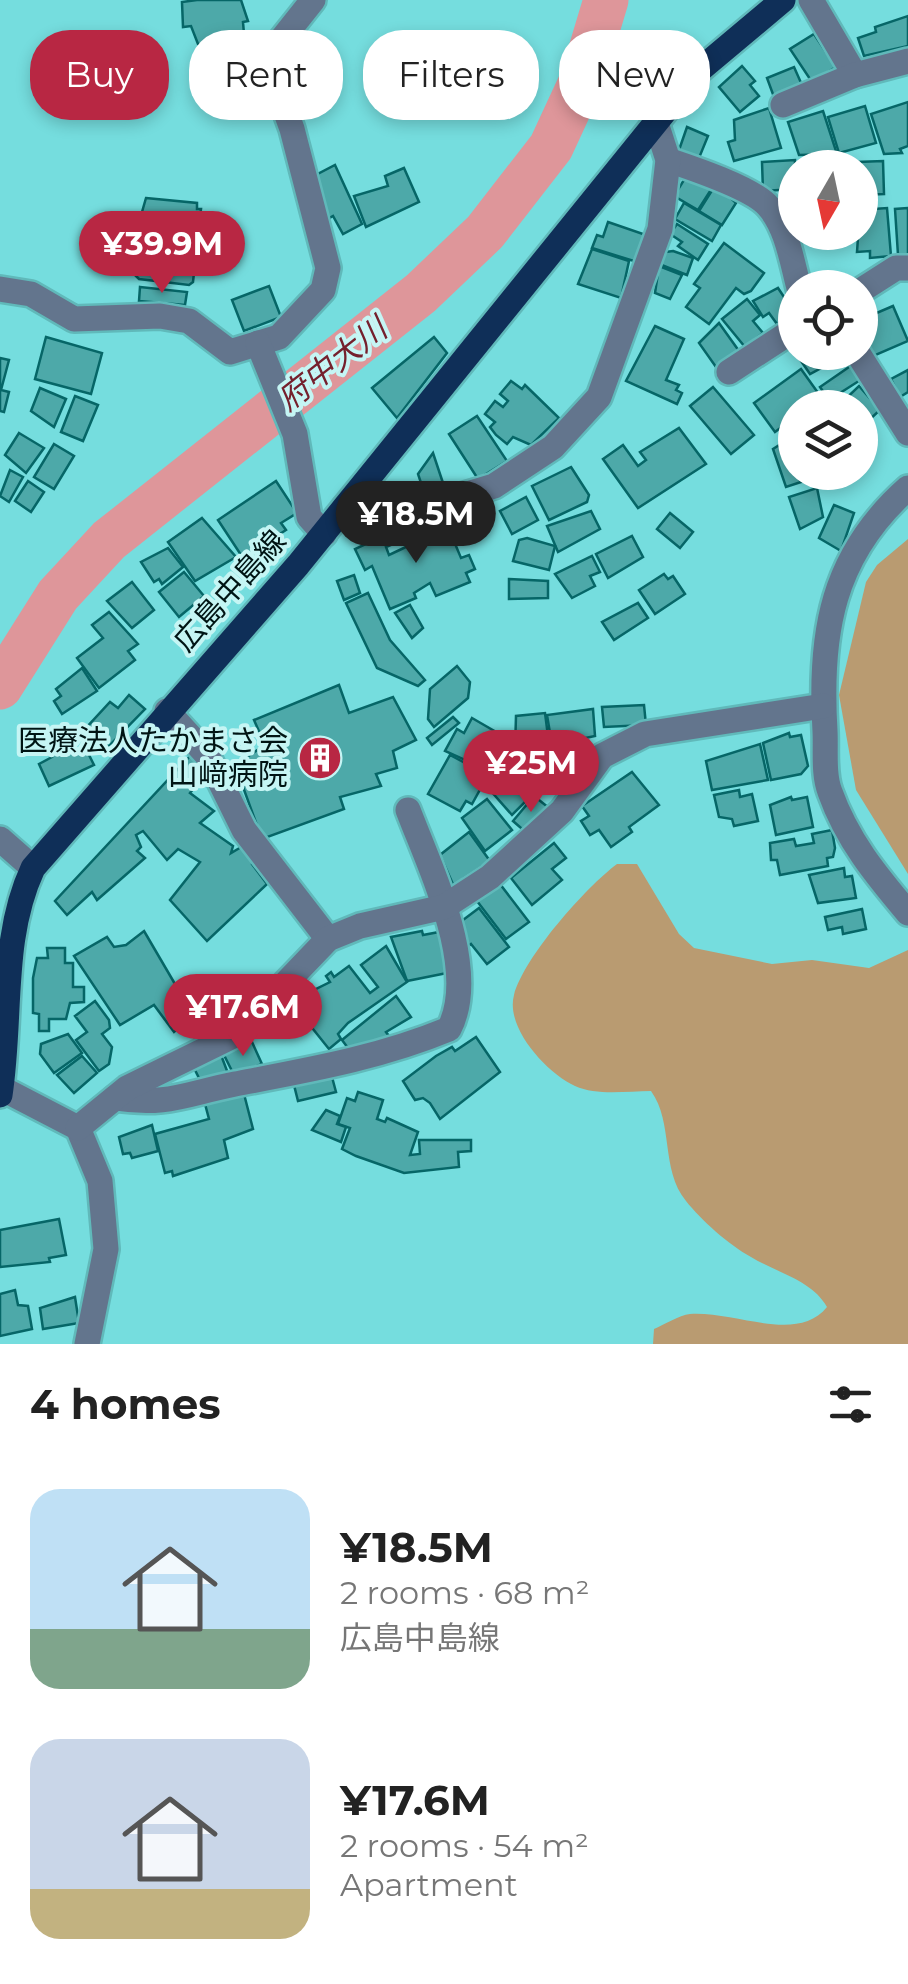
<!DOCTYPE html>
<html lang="en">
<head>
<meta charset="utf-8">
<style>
  :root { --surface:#fff; --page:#f6f6f6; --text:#222; --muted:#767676; --accent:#b82743 }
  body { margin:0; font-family:Montserrat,"Noto Sans JP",sans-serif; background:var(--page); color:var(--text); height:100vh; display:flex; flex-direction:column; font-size:38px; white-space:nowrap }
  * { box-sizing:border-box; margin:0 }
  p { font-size:32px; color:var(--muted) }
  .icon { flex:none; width:55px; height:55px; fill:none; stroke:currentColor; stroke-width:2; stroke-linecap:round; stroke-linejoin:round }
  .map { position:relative; height:1344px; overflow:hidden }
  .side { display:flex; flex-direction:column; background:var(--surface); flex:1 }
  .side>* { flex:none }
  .top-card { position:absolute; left:30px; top:30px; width:850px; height:90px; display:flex; gap:20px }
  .needle { width:65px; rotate:189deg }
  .fabs { position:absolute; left:778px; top:150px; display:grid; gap:20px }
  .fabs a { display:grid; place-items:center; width:100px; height:100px; border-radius:50%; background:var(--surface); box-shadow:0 5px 15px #0003; font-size:50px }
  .price { position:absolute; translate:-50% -85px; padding:0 22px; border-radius:35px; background:var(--accent); color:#fff; font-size:32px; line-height:65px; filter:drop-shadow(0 2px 5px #0008) }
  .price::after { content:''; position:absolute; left:50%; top:60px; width:30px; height:22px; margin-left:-15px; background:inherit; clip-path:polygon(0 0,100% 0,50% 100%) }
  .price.current { background:#222; color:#fff }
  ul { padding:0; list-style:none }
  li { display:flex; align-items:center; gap:30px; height:250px; padding:0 30px }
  li span { display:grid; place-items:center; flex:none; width:280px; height:200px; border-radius:30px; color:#555 }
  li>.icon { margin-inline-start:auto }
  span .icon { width:120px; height:120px; fill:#fffc; stroke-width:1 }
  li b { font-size:42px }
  h2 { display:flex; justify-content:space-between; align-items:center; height:120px; padding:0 30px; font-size:42px }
  .pill { padding:0 35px; border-radius:40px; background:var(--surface); box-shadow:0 5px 15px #0003; font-size:35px; line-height:90px }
  .pill.current { background:var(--accent); color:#fff }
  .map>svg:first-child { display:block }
  .green { fill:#b99b71 }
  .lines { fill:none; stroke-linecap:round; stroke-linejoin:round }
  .river { stroke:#de969a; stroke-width:45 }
  .building { fill:#4da9a9; stroke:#066667; stroke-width:2.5 }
  .minor-casing { stroke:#60b9ba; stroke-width:30 }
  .major-casing { stroke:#60b9ba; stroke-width:30 }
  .minor { stroke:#63758d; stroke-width:25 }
  .major { stroke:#0f2f58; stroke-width:25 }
  .labels { text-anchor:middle; stroke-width:8; stroke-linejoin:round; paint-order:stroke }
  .street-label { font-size:30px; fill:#001414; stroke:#c5f5f4 }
  .poi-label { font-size:30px; fill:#001414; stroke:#c5f5f4; text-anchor:end }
  .water-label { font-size:32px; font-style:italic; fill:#75202d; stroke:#c5f5f4 }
</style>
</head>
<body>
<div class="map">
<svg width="908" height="1344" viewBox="0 0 908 1344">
  <rect width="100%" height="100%" fill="#75ddde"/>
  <g class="green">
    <polygon points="908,539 908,874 856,790 839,695 866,582 877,565"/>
    <path d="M 617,864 L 637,864 L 679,934 L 694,948 L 772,964 L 812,960 L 869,968 L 908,950 L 908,1344 L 653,1344 L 654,1329 C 664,1325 679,1315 690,1314 C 736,1311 797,1344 827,1307 C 812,1280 777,1273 751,1257 C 729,1245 701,1220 686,1201 C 660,1169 674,1123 651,1091 C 627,1091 597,1096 575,1086 C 547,1073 505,1028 514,995 C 524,957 586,887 617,864 Z"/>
  </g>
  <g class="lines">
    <polyline class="river" points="0,687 58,595 109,540 421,293 485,232 551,147 582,80 606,0"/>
  </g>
  <g class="building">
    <polygon points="197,0 241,0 248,21 243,22 244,34 231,39 231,47 205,50 198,44 191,26 183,27 182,2"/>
    <polygon points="908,16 908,46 864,56 858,38 876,32 875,27"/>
    <polygon points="814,34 836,67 812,82 790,49"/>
    <polygon points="742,66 755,81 750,85 759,96 740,112 719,87"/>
    <polygon points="794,67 802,85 774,97 767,78"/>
    <polygon points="908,102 908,146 900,149 902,153 884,154 871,114"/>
    <polygon points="865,106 876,143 839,153 828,117"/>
    <polygon points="769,108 781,148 734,161 728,142 735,140 734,120"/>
    <polygon points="823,111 837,154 799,155 788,122"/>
    <polygon points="687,127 708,136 699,158 679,150"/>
    <polygon points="849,158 849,168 797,168 813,167 812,159"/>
    <polygon points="795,160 795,189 763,191 762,162"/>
    <polygon points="883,161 884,194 860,195 857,162"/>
    <polygon points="335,165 362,224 343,234 333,216 326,220 321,210 325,208 310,178"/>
    <polygon points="404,168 419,202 366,227 354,196 388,186 385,176"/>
    <polygon points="687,175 714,185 698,210 674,196"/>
    <polygon points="716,184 736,203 722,225 699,211"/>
    <polygon points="146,198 197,203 197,209 201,209 193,282 189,285 139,279 135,275 139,239 129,238 131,218 140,219"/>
    <polygon points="684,203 721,225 712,241 675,219"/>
    <polygon points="887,208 891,256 870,258 870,251 857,252 860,210"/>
    <polygon points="908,208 908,254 898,255 895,209"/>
    <polygon points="608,222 646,235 637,262 592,248 597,235 603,237"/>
    <polygon points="677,224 708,244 698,260 678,246 682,242 670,234"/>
    <polygon points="724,243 764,273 751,291 744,294 736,288 709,324 686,307 700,288 694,284"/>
    <polygon points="592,249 629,261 621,298 578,284"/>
    <polygon points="673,251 693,258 687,275 659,264 666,252"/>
    <polygon points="659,266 682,275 670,299 655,293"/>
    <polygon points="269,286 281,317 244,331 232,300"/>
    <polygon points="140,287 187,292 185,305 139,301"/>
    <polygon points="778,288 794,312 777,324 769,313 763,317 753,301"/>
    <polygon points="747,299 760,315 753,321 763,333 745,347 722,319"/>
    <polygon points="893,306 908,341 871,357 860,334 860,320"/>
    <polygon points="719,323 739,351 716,367 699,343"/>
    <polygon points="655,326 684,339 666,380 679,385 676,390 682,393 677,404 626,381"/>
    <polygon points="46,337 102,353 91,394 35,379"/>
    <polygon points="434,337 447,353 397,418 372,388"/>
    <polygon points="801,352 843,352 845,355 810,374 797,355"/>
    <polygon points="0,358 9,360 1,390 9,392 4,412 0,411"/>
    <polygon points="852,365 862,379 829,400 820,387"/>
    <polygon points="801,369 821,397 808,408 795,408 795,417 775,432 754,403"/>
    <polygon points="908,370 908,392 900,397 891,379"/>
    <polygon points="511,381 522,389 525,385 559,418 531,445 513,437 507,444 496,435 490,427 495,422 485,414 495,401 503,407 508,401 500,394"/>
    <polygon points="859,386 880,410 868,421 860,408 836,408"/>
    <polygon points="713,387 754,435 731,454 690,406"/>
    <polygon points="40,388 66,399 54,427 31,411"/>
    <polygon points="75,396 98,405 83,441 61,432"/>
    <polygon points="477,416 507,461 478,479 449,434"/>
    <polygon points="679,428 706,464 638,508 603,459 623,445 638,466 646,460 640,452"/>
    <polygon points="19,433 44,448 26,473 5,455"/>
    <polygon points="795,435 795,472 801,482 786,487 773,449"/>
    <polygon points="54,444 74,456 54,489 34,477"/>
    <polygon points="433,453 445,489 425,495 418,474"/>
    <polygon points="571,467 589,495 587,502 549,520 532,486"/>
    <polygon points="10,470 23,477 9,502 0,496"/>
    <polygon points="28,481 44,492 31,512 15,501"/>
    <polygon points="276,481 297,513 281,523 286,530 243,558 218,520"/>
    <polygon points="817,488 823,517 800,529 789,497"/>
    <polygon points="526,497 538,520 512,534 500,511"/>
    <polygon points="834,505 854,513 841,551 819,538"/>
    <polygon points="591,511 600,529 558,552 547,526"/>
    <polygon points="670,513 693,532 680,548 657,529"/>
    <polygon points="202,518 236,557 195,581 168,542"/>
    <polygon points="448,527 461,558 469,555 475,569 466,573 470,582 436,596 430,583 414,593 416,598 390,609 372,566 365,570 355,549 389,533 393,544 386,547 389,555 423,539 420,531 428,528 431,535"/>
    <polygon points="632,536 643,557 608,578 596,554"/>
    <polygon points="527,538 555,546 549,570 513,561 519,540"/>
    <polygon points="168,548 183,567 162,584 159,579 154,582 141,562"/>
    <polygon points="592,556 600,572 590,576 595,586 572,598 555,574"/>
    <polygon points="184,572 204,596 179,617 159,592"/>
    <polygon points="664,574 668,579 673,576 685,594 655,614 639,590"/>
    <polygon points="354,575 360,593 344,600 337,581"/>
    <polygon points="509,579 548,581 548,598 509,599"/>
    <polygon points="132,582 154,610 132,628 107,601"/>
    <polygon points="368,593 390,640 425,680 418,686 377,668 346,603"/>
    <polygon points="638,603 648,618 614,640 602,622"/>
    <polygon points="410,605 423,628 412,638 395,613"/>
    <polygon points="109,612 138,644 128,651 135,660 99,688 77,658 103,638 92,625"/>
    <polygon points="457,666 470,682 468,698 434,727 428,719 430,689"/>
    <polygon points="82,668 97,691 62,714 54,701 61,696 56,689"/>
    <polygon points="339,685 349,713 393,697 416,740 393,751 397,768 376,774 381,786 340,797 344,809 262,839 235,765 265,745 254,720"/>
    <polygon points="129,695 145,709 103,752 83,735 86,728 110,702 118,708"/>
    <polygon points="644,705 646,725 604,727 602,707"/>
    <polygon points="593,709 595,736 552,745 547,715"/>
    <polygon points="545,713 548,736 539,738 540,747 515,750 516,716"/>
    <polygon points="453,717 459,723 432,745 427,738"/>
    <polygon points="472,718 503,736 499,744 507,748 494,773 445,751 457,729 464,733"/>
    <polygon points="789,733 790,737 801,735 808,766 801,774 771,780 763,743"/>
    <polygon points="70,743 75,752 85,747 94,765 49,786 39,764 52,757 50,752"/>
    <polygon points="760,744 768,780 712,790 706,761"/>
    <polygon points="585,749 594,757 558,795 546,784 570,757"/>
    <polygon points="191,755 207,771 190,793 214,811 200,823 233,846 231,853 243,846 255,856 252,864 267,884 207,941 170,900 200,862 178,849 167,860 143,831 136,835 141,847 137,851 145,858 97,900 92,892 67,915 55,901"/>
    <polygon points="450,755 488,775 472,804 466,801 460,811 428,794"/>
    <polygon points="520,763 539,779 536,782 541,786 512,815 489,789"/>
    <polygon points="632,772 659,805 629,827 632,832 611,847 599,830 590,835 581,821 589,816 582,806"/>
    <polygon points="739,790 740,797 752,794 758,821 734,826 732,819 719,817 714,795"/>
    <polygon points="534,796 549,808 529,835 513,821"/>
    <polygon points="791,797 792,800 807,797 813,827 776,835 770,805"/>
    <polygon points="487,799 512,830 485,851 462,818"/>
    <polygon points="832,830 835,848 833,857 827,858 828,866 780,875 777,860 771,860 770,843 794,839 796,846 814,843 812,834"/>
    <polygon points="469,832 490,861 464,878 467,883 456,891 440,855"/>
    <polygon points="554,843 566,858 552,869 562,880 532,905 511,878"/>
    <polygon points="844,868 845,877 852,876 856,898 818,903 809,875"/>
    <polygon points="500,884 529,922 506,939 477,901"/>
    <polygon points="479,908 509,947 487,964 471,944 463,950 459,923"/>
    <polygon points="862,909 866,929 843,934 842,927 828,930 825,917"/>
    <polygon points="144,931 182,996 192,988 217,1028 195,1039 192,1016 174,1032 154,1005 120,1025 74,956 107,937 114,947 126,945"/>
    <polygon points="422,931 423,935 439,932 447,973 407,981 391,937"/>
    <polygon points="386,946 407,982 348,1023 338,1034 341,1039 329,1049 301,1014 314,1004 306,994 330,982 326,976 331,972 334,977 349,966 370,993 378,987 361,965"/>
    <polygon points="47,948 65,948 65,963 73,963 73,987 84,987 84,1002 70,1003 66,1019 49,1019 49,1031 39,1031 39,1014 33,1013 33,978 37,958 48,958"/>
    <polygon points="396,996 411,1017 386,1032 392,1040 357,1060 342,1040"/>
    <polygon points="95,1001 109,1020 110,1028 102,1034 112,1047 109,1064 99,1071 76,1040 87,1032 75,1016"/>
    <polygon points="68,1034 82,1053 54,1073 40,1054 41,1044"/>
    <polygon points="476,1037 500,1072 440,1119 430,1103 423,1098 415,1100 403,1081 436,1056 452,1047 455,1051"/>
    <polygon points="252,1042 262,1064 234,1075 224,1055"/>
    <polygon points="221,1055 229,1076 201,1082 194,1068"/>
    <polygon points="82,1056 97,1073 74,1093 57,1075"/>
    <polygon points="332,1077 336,1092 298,1101 293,1081"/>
    <polygon points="358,1092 383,1100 377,1119 385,1122 387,1118 418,1132 410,1155 420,1154 419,1140 471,1140 471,1151 458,1152 459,1167 404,1173 356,1156 342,1149 350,1128 338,1124 347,1098 355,1101"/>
    <polygon points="244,1094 253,1129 224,1140 228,1158 173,1176 172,1171 165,1173 155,1134 209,1119 205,1104"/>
    <polygon points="326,1110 340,1116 337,1124 346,1127 341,1142 312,1130"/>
    <polygon points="152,1125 158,1151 132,1158 130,1153 123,1154 119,1137"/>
    <polygon points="59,1219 66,1255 49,1258 50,1262 0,1267 0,1230"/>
    <polygon points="15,1290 18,1305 28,1306 32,1329 0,1336 0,1294"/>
    <polygon points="75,1297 79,1323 43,1329 40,1308"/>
  </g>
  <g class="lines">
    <g class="minor-casing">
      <g id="minor">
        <polyline points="811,0 855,75"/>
        <polyline points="783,105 855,75 908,61"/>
        <path d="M 668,160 C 692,168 752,188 768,206 C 787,227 792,262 799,288"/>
        <polyline points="0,289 31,294 74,319 160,316 189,321 230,352 279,337 323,290 328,268 292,129 269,65 274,49 313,0"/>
        <polyline points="860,291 896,268 908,268"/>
        <polyline points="258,343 295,434 309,517 324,534"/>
        <polyline points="857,352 908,433"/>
        <polyline points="729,372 795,329"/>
        <path d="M 908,488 C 832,555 819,633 825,731 C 826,750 823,774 830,792 C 847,840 876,875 908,913"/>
        <polyline points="345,507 372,523 494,486 553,447 599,397 660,229 668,160 656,123"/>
        <polyline points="167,711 207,755 244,830 328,939"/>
        <polyline points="0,839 33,868"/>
        <polyline points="1,1088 78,1128 100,1181 106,1249 87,1344"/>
        <path d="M 115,1098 C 167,1106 185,1094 235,1084 C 308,1070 379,1058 449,1029 C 480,970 430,868 408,810"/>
        <polyline points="78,1128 127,1088 237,1034 328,939 360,926 444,907 490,877 562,811 602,756 645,734 823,706"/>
      </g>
    </g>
    <g class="major-casing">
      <path id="major" d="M 0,1095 C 12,1016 0,939 33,868 L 298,565 L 696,73 L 783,0"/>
    </g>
    <use href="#minor" class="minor"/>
    <use href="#major" class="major"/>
  </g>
  <defs>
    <g id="building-disc" transform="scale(2.25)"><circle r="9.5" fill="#b82743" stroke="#c5f5f4"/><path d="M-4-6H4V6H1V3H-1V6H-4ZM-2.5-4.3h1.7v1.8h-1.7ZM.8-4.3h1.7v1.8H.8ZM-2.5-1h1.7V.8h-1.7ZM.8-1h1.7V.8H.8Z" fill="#fff"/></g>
  </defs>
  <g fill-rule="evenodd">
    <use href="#building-disc" x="320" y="758"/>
  </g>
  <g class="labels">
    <g class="street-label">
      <text transform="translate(230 591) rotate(-48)" y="10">広島中島線</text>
    </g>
    <g class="poi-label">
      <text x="288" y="751">医療法人たかまさ会<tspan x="288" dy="34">山﨑病院</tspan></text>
    </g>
    <g class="water-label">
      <text transform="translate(332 364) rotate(-38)" y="11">府中大川</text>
    </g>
  </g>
</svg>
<div class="fabs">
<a><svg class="needle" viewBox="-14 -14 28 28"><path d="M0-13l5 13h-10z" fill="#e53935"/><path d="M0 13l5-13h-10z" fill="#767676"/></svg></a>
<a><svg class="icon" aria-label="locate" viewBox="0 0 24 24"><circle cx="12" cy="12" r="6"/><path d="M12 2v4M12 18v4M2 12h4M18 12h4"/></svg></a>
<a><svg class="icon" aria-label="layers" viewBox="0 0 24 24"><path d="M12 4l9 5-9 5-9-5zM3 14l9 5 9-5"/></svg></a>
</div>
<b class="price" style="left:162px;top:296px">¥39.9M</b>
<b class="price current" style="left:416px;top:566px">¥18.5M</b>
<b class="price" style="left:531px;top:815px">¥25M</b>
<b class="price" style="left:243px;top:1059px">¥17.6M</b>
<div class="top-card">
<a class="pill current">Buy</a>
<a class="pill">Rent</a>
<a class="pill">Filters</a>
<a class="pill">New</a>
</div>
</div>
<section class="side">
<h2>4 homes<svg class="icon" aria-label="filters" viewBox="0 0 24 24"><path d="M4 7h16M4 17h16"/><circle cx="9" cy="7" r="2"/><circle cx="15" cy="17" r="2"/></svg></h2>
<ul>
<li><span style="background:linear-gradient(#bfe0f5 70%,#7fa58c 0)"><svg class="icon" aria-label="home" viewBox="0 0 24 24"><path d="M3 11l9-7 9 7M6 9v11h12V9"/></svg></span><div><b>¥18.5M</b><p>2 rooms · 68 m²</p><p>広島中島線</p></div></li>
<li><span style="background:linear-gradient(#c9d6e8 75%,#c2b280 0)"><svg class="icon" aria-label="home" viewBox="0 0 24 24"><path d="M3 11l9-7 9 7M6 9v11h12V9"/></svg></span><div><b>¥17.6M</b><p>2 rooms · 54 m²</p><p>Apartment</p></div></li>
</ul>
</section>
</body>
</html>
